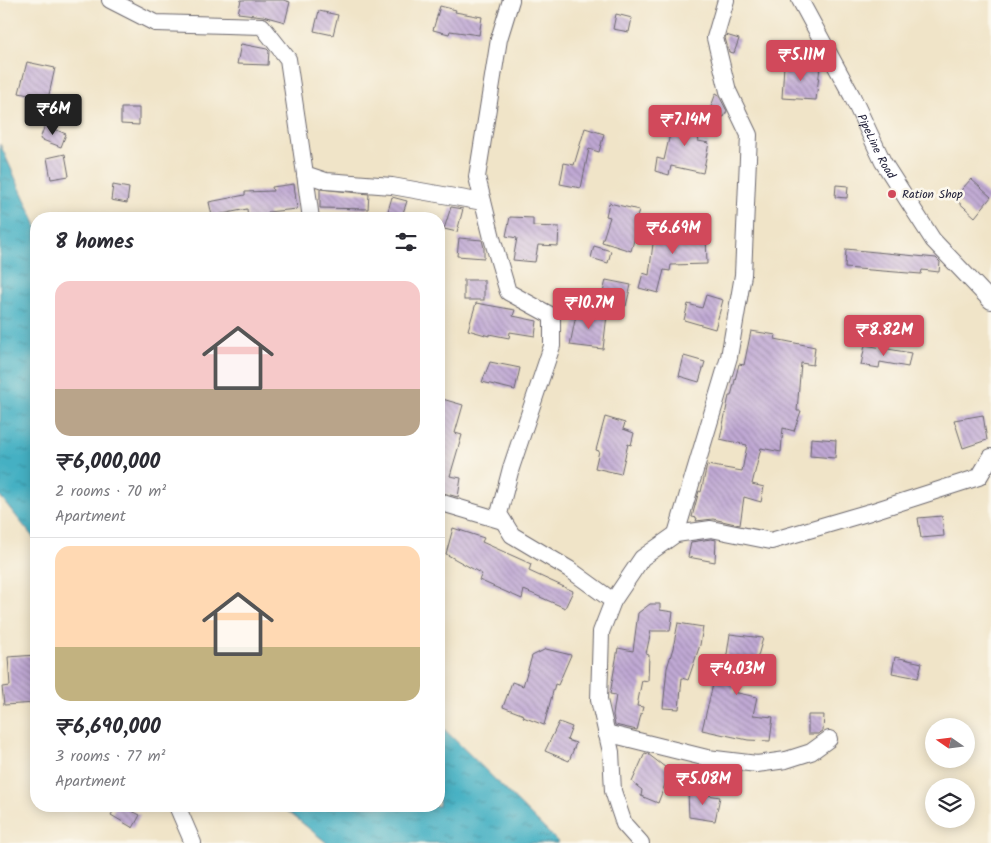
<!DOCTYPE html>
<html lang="en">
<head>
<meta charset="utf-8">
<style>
  :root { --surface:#fff; --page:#f7f7f7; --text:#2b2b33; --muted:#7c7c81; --line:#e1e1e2; --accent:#d1495b }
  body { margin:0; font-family:Kalam,sans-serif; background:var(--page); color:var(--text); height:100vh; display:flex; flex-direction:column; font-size:19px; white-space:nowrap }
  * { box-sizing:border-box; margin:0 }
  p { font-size:16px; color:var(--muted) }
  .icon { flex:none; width:28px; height:28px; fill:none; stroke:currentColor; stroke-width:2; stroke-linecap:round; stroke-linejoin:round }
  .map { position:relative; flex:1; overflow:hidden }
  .drawer { position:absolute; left:30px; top:212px; width:415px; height:600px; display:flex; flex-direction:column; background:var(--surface); border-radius:20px; box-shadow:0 2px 12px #0003 }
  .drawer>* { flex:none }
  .needle { width:32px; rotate:284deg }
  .buttons { position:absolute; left:925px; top:718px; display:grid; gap:10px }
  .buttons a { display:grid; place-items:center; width:50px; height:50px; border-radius:50%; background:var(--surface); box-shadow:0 2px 12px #0003; font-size:25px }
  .price { position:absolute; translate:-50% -42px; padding:0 11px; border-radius:5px; background:var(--accent); color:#fff; font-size:16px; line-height:32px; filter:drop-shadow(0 1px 2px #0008) }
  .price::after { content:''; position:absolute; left:50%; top:30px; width:15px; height:11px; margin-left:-8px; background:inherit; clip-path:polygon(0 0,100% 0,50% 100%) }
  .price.selected { background:#222; color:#fff }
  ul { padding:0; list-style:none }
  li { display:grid; align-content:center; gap:10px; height:265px; padding:0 25px }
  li+li { border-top:1px solid var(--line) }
  li span { display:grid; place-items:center; height:155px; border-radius:15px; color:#555 }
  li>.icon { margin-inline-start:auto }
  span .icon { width:90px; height:90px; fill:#fffc; stroke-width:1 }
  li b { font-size:21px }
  h2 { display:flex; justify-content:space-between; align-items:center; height:60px; padding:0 25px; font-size:21px }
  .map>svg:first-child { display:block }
  .water { fill:url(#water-ripples); stroke:#34697f }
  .building { fill:url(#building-back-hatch) }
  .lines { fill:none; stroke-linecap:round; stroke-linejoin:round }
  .minor-casing { stroke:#6a666c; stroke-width:18 }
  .minor { stroke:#fff; stroke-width:16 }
  .poi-dot { fill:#d1495b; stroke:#fbf7ec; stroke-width:2 }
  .labels { text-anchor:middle; stroke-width:5; stroke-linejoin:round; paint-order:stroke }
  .street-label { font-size:12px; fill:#22223b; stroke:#fbf7ec }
  .poi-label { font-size:12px; fill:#22223b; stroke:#fbf7ec; text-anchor:start }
</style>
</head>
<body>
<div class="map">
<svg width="991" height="843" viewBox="0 0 991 843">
  <defs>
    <pattern id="water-ripples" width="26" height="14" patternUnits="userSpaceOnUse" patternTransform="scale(1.25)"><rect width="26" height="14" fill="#45b0c3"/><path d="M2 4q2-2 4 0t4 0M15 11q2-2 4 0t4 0" fill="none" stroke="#398fa0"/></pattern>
    <pattern id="building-back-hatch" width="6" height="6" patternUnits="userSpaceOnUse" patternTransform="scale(1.25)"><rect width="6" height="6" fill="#c0a9d4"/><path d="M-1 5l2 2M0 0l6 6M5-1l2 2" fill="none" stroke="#9c89ad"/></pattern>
  </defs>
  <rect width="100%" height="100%" fill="#fbf7ec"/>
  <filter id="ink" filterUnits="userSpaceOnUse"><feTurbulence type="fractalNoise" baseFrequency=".02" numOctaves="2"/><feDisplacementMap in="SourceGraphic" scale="10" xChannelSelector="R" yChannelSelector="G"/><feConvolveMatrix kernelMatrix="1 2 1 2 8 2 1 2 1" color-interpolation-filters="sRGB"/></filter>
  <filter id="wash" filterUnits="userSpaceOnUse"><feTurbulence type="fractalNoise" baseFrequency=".0096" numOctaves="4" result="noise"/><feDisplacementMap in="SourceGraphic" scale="20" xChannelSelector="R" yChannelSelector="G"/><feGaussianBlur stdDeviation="1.12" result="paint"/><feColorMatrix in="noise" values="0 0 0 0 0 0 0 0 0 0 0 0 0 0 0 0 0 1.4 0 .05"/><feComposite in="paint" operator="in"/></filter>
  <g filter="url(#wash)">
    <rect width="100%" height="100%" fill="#f0e4c8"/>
    <g class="water">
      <polygon points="0,144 36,224 36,541 0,496"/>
      <polygon points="439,724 559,843 327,843 281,806 439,806"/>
    </g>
    <g id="blocks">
      <g class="building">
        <polygon points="241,0 283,0 290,2 285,22 263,16 238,13"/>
        <polygon points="440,6 456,10 455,12 482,17 479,35 450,31 449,34 433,30"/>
        <polygon points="319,11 338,15 333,35 314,31"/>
        <polygon points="616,14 632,18 629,32 613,29"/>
        <polygon points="726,35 739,39 734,53 729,52 725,38"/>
        <polygon points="241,44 267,49 269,51 268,65 237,64"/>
        <polygon points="27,62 55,68 48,99 19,93"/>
        <polygon points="784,65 820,67 816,100 782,98"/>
        <polygon points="716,93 718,94 727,111 724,117 709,112"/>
        <polygon points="121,108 139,108 139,125 121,124"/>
        <polygon points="680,112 704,119 698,141 709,143 703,173 671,166 669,175 655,171 657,158 664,160 670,134 674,135"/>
        <polygon points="45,125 66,134 61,147 40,139"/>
        <polygon points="585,128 604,134 599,152 589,149 581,188 560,184 564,163 574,165"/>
        <polygon points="65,154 69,176 51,179 47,158"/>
        <polygon points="971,179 991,197 975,217 954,198"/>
        <polygon points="294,184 297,209 268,212 269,219 248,219 247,209 212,216 209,202 245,195 245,192 273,191 272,187"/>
        <polygon points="113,185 129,188 127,203 111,200"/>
        <polygon points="836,185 848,186 847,198 835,197"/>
        <polygon points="320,189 369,194 368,209 320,208"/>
        <polygon points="392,197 407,201 402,216 388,211"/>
        <polygon points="609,203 639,210 635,225 638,226 631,251 602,242 610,217 606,216"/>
        <polygon points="451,207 463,209 457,232 444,229"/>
        <polygon points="510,217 533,218 533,226 559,227 558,246 538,245 535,262 513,260 517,238 506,236"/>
        <polygon points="655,228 674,231 673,235 706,234 707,264 671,265 670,271 664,270 658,293 639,288 643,273 649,275"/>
        <polygon points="459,238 482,240 484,248 484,258 457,256"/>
        <polygon points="594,246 611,251 608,263 591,258"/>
        <polygon points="846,249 936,258 940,262 939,272 922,270 921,274 845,268"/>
        <rect x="464" y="280" width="20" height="20"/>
        <polygon points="606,280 631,285 626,306 601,301"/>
        <polygon points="706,295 723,300 715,329 684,320 688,304 702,308"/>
        <polygon points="476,303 515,310 513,316 537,321 535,336 510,332 509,338 489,334 489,336 468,330"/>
        <polygon points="577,310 607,315 603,349 570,345"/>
        <polygon points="751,331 776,335 775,339 815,347 813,365 801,363 797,411 801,411 794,431 783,428 781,452 761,448 752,484 764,487 761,502 744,497 740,525 713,519 696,521 697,518 692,517 699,491 701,492 707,465 742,471 747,445 720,439 729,396 731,396 739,364 744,365"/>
        <polygon points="865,345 911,353 908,367 880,362 879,368 861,365"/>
        <polygon points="684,356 705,362 699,382 679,376"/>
        <polygon points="490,362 520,368 515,390 482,382"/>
        <polygon points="439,398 463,405 455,433 462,435 450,476 461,478 458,497 439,492"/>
        <polygon points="983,415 987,440 963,448 954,420"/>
        <polygon points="605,417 625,423 623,429 634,433 631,445 628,444 621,474 595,468 599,451 596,450"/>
        <polygon points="811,438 836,440 835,458 810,456"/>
        <polygon points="942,516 944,536 921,538 918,518"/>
        <polygon points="453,528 484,538 482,542 531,564 529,571 573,591 565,608 524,590 522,599 479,580 482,574 446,554"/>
        <polygon points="711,539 716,540 715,562 688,557 691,542"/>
        <polygon points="650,604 660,604 660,610 673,612 670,631 651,631 646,654 649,655 648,681 642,680 637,706 643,707 637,730 615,725 613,715 616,695 610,694 618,648 633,651 638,613"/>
        <polygon points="678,623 703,627 700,645 688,680 682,678 679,709 663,708 667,668 673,648"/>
        <polygon points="730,634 763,638 754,670 739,668 733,692 757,697 753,715 773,717 770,741 748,740 702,730 716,672 724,674"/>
        <polygon points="546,649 571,655 558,685 555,684 544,725 523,717 524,715 503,707 512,682 523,686 532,656"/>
        <polygon points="36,655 36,703 4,705 2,687 10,686 8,657"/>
        <polygon points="895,657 922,663 918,678 892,673"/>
        <polygon points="808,715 824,715 823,731 818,734 808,734"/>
        <polygon points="559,722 572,727 567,740 576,743 569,761 545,751"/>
        <polygon points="645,753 648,754 670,771 658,803 641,796 642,790 632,782"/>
        <polygon points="702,767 706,768 734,771 729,781 702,769"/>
        <polygon points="688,792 720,797 715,821 689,817"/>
        <polygon points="116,806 131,806 130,810 140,815 133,828 111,815"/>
      </g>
    </g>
  </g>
  <g filter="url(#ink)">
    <use href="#blocks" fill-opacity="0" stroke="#6a666c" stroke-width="1"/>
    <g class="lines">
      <g class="minor-casing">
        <g id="minor">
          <polyline points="110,0 155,23 262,26 288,59 305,174 326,181 392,186 483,202"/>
          <polyline points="511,0 499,39 477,177 492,238 508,292 552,316 552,346 511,468 499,514 512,535 569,569 613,601 601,632 599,700 611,752 613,791 624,824 641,843"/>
          <path id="s1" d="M 800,0 L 852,96 L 883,162 L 933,240 L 991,301"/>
          <polyline points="305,174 311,219"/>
          <polyline points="439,502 503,521"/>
          <polyline points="676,534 729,357 743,275 749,135 728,91 715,38 726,0"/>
          <polyline points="613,601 642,558 676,534 711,529 771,541 870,512 979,477 991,457"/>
          <polyline points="606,733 707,758 757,764 786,760 811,752 829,739"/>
          <polyline points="177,806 193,843"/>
        </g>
      </g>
      <use href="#minor" class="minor"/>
    </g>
  </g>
  <circle class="poi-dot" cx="892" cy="194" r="5"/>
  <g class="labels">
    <g class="street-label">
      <text dy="4" stroke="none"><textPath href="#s1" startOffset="165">PipeLine Road</textPath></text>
    </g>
    <g class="poi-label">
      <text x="902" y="198">Ration Shop</text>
    </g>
  </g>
</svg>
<div class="buttons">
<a><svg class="needle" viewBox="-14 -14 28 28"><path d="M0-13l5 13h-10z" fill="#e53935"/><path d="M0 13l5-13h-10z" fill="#7c7c81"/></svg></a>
<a><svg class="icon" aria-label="layers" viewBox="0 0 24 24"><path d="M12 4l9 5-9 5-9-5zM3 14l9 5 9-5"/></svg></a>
</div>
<b class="price" style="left:801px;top:82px">₹5.11M</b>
<b class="price selected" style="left:53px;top:136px">₹6M</b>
<b class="price" style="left:685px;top:147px">₹7.14M</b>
<b class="price" style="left:673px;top:255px">₹6.69M</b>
<b class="price" style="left:589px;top:330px">₹10.7M</b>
<b class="price" style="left:884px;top:357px">₹8.82M</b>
<b class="price" style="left:737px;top:696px">₹4.03M</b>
<b class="price" style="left:703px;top:806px">₹5.08M</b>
<section class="drawer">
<h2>8 homes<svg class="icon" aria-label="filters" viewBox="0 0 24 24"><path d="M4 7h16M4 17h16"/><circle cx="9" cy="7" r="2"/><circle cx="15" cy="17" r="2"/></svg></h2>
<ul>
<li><span style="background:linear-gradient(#f6c9c9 70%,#b9a48a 0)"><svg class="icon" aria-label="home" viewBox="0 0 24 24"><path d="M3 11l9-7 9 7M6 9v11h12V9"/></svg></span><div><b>₹6,000,000</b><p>2 rooms · 70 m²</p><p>Apartment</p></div></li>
<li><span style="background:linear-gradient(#ffd9b3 65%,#c2b280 0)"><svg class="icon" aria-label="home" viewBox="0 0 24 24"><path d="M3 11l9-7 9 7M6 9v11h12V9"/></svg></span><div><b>₹6,690,000</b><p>3 rooms · 77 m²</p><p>Apartment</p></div></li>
</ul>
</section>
</div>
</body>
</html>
